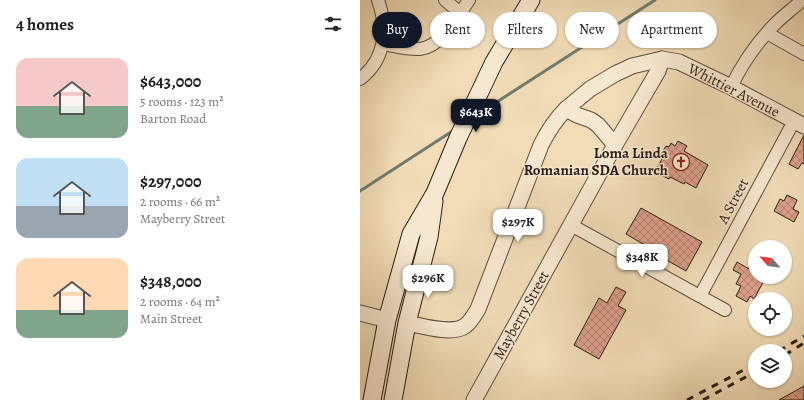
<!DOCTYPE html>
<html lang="en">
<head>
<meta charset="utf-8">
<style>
  :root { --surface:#fff; --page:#f2f2f2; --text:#202124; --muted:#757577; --accent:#111827 }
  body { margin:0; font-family:Alegreya,serif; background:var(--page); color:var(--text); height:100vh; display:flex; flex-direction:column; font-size:15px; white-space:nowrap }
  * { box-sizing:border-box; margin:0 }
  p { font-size:13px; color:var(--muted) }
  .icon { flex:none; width:22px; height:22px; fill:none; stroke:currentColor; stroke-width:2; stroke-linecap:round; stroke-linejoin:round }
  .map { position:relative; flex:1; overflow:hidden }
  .panel { display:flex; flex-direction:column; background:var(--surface); width:360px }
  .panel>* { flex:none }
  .guide { position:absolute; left:12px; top:12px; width:372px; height:36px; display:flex; gap:8px }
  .needle { width:26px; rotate:298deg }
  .fabs { position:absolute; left:388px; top:240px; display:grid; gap:8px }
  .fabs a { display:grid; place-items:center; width:44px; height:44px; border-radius:50%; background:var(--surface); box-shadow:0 1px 3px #0004; font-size:20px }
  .price { position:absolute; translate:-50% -34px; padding:0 9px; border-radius:8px; background:#fff; color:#222; font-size:13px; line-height:26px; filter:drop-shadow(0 1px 2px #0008) }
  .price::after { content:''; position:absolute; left:50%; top:24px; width:12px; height:9px; margin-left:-6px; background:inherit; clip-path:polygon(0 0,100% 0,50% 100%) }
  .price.on { background:var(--accent); color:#fff }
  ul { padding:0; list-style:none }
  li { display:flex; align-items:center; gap:12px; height:100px; padding:0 16px }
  li span { display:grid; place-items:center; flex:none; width:112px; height:80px; border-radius:12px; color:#555 }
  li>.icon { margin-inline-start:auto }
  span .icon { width:48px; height:48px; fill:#fffc; stroke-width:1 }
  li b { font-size:17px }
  h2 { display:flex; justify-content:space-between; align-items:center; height:48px; padding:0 16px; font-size:17px }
  .tag { padding:0 14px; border-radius:18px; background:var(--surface); box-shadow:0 1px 3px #0004; font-size:14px; line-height:36px }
  .tag.on { background:var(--accent); color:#fff }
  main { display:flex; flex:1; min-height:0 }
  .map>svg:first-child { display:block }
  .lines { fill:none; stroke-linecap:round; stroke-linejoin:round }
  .stream { stroke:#6e7c71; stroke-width:3 }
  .building { fill:url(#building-cross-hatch); stroke:#2a1d13 }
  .minor-casing { stroke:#5c4d3c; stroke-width:14 }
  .tertiary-casing { stroke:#5c4d3c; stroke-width:17 }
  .secondary-casing { stroke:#2a1d13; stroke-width:19 }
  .minor { stroke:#f6e8d0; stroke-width:12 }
  .tertiary { stroke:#f6e8d0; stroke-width:15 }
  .secondary { stroke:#f6e8d0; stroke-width:17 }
  .rail { stroke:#2a1d13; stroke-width:3; stroke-dasharray:7 7; stroke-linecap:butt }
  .labels { text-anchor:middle; stroke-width:3; stroke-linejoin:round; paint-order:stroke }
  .street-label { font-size:15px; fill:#2a1d13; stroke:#f6e8d0 }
  .poi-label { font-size:15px; font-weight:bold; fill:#2a1d13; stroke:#f6e8d0; text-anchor:end }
</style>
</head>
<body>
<main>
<section class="panel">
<h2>4 homes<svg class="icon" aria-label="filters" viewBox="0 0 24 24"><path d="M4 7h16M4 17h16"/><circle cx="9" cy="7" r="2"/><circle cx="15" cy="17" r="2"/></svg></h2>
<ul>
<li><span style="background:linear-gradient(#f6c9c9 60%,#7fa58c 0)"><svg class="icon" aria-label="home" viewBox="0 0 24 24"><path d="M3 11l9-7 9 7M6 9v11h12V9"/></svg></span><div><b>$643,000</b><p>5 rooms · 123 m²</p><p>Barton Road</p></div></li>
<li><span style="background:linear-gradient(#bfe0f5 60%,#9aa5b1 0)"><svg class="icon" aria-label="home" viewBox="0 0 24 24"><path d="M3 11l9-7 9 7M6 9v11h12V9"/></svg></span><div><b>$297,000</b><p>2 rooms · 66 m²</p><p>Mayberry Street</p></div></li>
<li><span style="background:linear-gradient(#ffd9b3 65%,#7fa58c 0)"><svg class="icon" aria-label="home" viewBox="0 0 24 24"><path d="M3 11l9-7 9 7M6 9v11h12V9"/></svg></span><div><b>$348,000</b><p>2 rooms · 64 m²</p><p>Main Street</p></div></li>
</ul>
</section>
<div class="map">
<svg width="444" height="400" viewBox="0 0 444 400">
  <defs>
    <pattern id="building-cross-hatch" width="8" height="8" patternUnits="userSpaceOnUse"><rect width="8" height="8" fill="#dda08a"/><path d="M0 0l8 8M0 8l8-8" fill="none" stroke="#b38270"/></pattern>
  </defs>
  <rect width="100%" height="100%" fill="#f1dcb6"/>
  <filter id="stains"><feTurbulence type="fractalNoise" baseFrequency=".005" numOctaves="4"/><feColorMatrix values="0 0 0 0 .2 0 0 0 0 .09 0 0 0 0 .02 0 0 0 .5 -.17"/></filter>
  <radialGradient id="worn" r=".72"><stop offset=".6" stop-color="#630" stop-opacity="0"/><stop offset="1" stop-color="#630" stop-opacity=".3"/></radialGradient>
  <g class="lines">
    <g class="stream">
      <polyline points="115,116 295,0"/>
      <polyline points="0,191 94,130"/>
    </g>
  </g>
  <g class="building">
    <polygon points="444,135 444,164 442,163 438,169 429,164"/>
    <polygon points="318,141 327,146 324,151 348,165 336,188 325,182 324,184 310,177 309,179 299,174 300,171 296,170 303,157 300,156 306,146 309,147 311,143 315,146"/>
    <polygon points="427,195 437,200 433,209 439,212 434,222 414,211 420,199 424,201"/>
    <polygon points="281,208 342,242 326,271 287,249 288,247 266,234"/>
    <polygon points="377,262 389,269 389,267 395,270 395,277 406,277 394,299 390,296 387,302 376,296 381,286 376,284 381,274 373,270"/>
    <polygon points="256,287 266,292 258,306 266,310 239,359 214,345 239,298 247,303"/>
    <polygon points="444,386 444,400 419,400 437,390"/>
  </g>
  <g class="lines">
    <g class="minor-casing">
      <g id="minor">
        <polyline points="85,0 100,13"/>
        <polyline points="407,33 444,54"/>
        <path d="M 23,44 C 35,46 47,50 60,49 C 83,46 97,17 109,0"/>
        <path d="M 0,79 C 26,59 28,29 18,0"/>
        <path d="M 371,87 C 382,64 398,41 416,23 C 424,15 434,8 442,0"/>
        <polyline points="211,225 365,310"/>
        <polyline points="340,296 434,121"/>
      </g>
    </g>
    <g class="tertiary-casing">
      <g id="tertiary">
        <polyline points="206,109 230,89 255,74 272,66 302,59 319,62 371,87 444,126"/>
        <polyline points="0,313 27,320"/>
        <path d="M 47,323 C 62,326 92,335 105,326 C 111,322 115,314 118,309 L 181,145 C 188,131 195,120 206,109 L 217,115 L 231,120 L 238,125 L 255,145"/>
        <polyline points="114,400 255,145 298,71 302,59"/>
      </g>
    </g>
    <g class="secondary-casing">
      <g id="secondary">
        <polyline points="12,400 27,320 51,234 75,193 98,138 134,62 171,0"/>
        <polyline points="33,400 47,323 69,237 74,201"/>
      </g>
    </g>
    <use href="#minor" class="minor"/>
    <use href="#tertiary" class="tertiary"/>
    <use href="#secondary" class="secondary"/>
    <g class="rail">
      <polyline points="419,351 444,336"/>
      <polyline points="425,355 444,343"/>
      <polyline points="327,400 395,364"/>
      <polyline points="343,400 395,372"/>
    </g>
  </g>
  <defs>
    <g id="church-ring" transform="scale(0.9)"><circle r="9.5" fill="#f6e8d0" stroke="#8f2418" stroke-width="1.5"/><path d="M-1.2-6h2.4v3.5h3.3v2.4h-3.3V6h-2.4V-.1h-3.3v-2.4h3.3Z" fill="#8f2418"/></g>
  </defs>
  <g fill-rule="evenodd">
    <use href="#church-ring" x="321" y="162"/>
  </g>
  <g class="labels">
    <g class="street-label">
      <text transform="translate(374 90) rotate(27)" y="5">Whittier Avenue</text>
      <text transform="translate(373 201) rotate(-62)" y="5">A Street</text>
      <text transform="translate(161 315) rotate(-61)" y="5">Mayberry Street</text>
    </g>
    <g class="poi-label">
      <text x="308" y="158">Loma Linda<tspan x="308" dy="17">Romanian SDA Church</tspan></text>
    </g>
  </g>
  <rect width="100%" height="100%" filter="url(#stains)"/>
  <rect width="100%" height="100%" fill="url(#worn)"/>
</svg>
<div class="fabs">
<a><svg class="needle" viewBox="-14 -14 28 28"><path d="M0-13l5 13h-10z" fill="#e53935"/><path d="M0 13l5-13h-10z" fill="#757577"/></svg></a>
<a><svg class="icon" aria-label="locate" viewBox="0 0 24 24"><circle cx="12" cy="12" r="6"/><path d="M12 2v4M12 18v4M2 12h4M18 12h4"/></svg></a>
<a><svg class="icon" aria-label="layers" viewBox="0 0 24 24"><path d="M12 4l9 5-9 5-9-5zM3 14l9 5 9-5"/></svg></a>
</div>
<b class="price on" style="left:116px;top:133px">$643K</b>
<b class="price" style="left:158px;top:243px">$297K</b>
<b class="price" style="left:282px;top:278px">$348K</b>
<b class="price" style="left:68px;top:299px">$296K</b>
<div class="guide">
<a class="tag on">Buy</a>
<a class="tag">Rent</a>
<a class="tag">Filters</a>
<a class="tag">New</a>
<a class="tag">Apartment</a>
</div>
</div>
</main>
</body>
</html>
